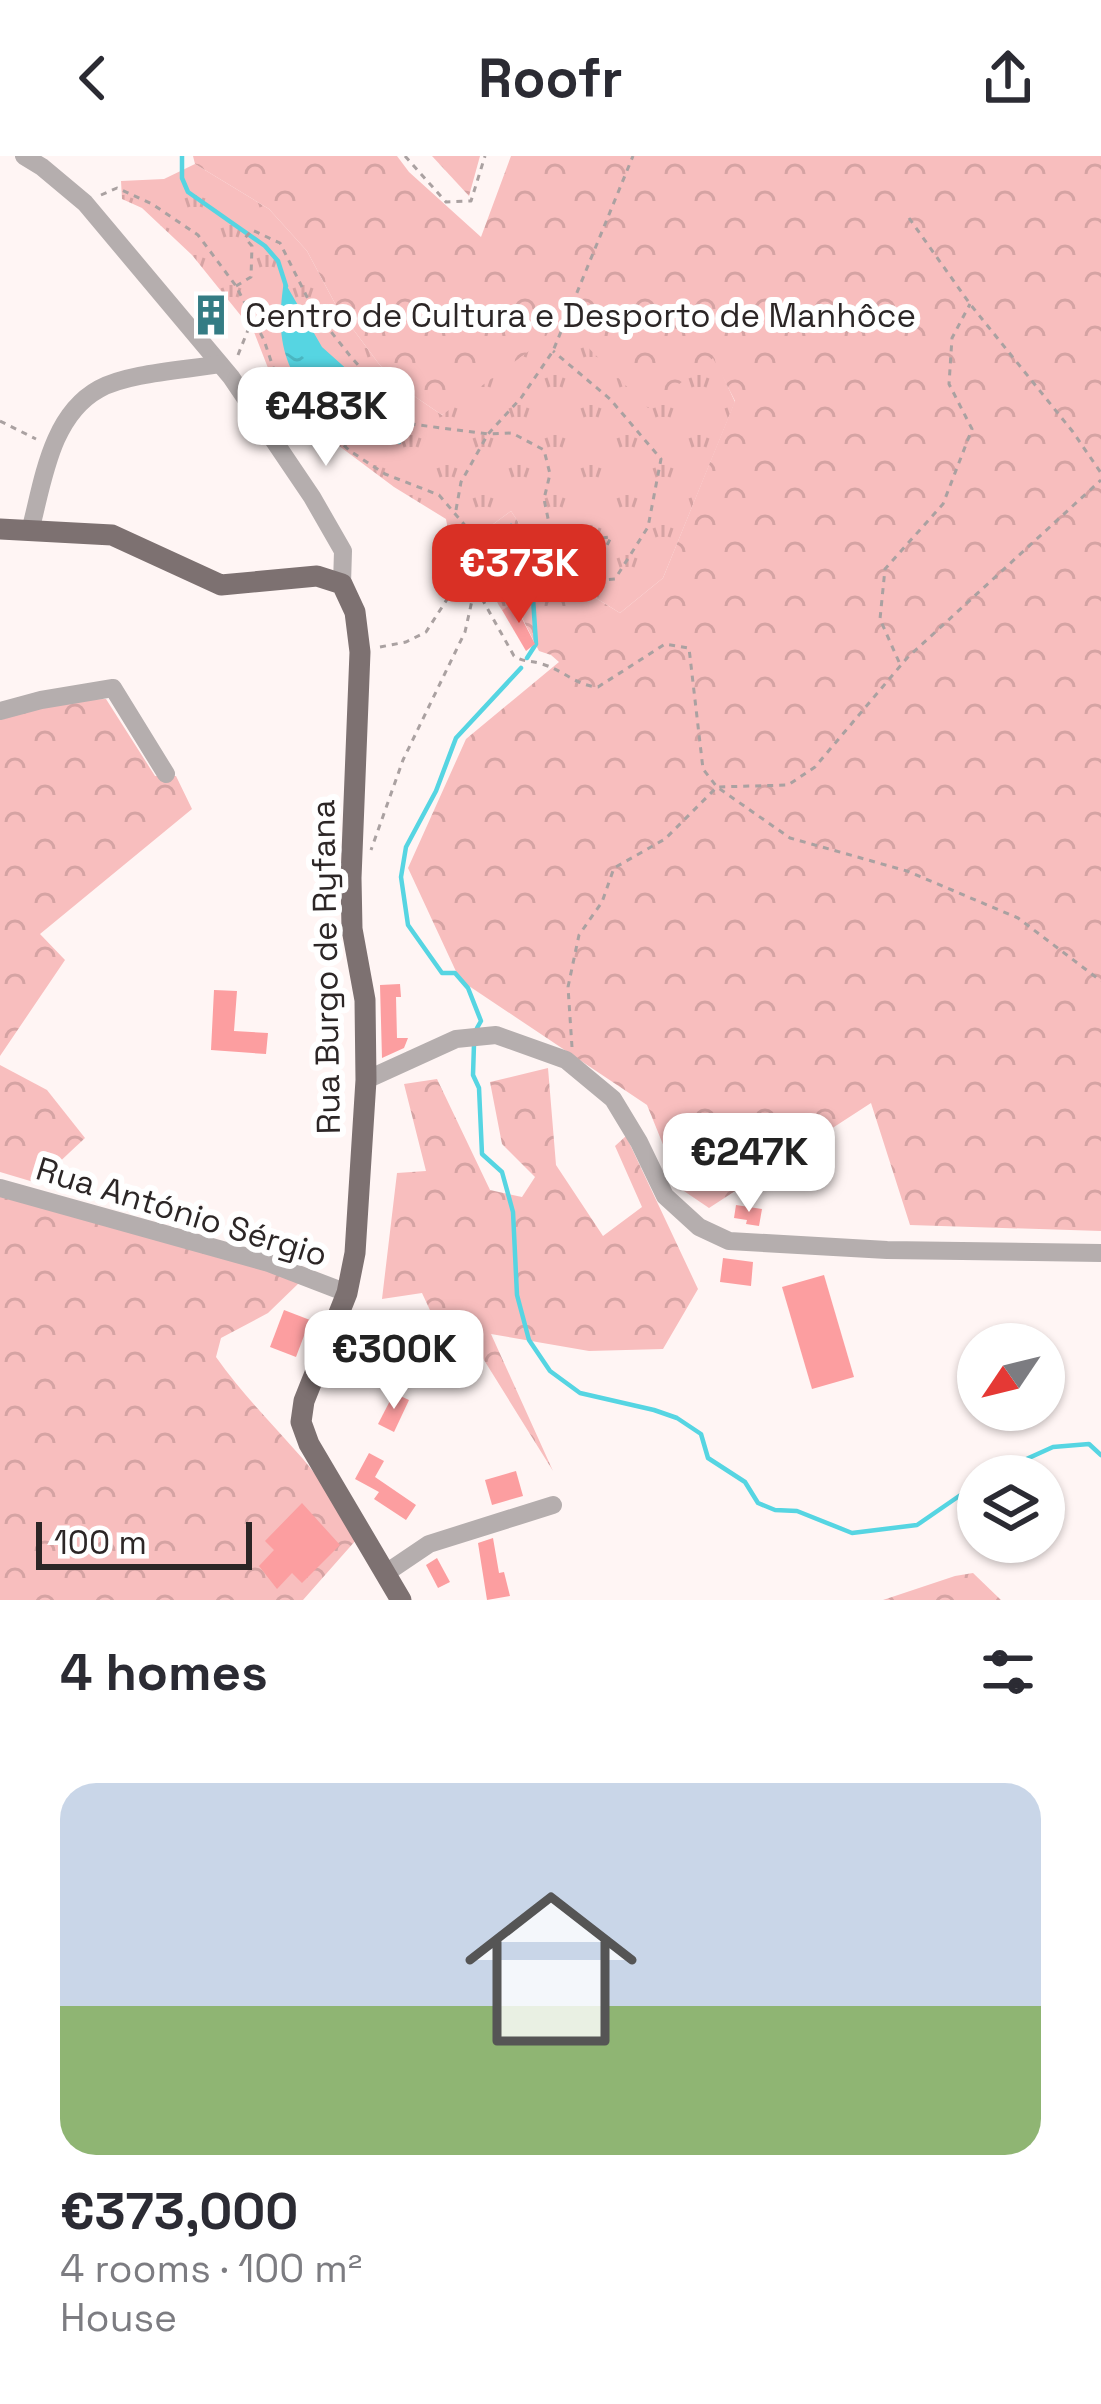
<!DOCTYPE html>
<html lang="en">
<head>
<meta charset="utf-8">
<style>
  :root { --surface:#fff; --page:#f2f2f3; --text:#2b2b33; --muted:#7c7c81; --line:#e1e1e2; --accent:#d93025 }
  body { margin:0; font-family:"Space Grotesk",sans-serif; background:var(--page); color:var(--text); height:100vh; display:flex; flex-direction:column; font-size:45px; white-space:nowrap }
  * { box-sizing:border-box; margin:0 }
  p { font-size:39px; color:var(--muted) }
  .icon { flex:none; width:66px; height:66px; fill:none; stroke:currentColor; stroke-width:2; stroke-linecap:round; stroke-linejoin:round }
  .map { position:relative; height:1444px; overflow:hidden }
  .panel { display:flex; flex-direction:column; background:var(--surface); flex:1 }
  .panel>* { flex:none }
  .needle { width:78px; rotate:235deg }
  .tools { position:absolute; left:957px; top:1167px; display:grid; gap:24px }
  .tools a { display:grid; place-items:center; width:108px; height:108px; border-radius:50%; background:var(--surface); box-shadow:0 3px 9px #0004; font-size:60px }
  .scale { position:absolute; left:36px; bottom:30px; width:216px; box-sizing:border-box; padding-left:12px; border:6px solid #2c2626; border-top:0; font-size:33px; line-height:42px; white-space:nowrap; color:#2c2626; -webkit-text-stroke:9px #fff; paint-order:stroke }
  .price { position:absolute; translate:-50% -102px; padding:0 27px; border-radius:24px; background:#fff; color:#222; font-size:39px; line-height:78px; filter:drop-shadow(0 3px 6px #0008) }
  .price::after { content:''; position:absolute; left:50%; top:72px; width:36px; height:27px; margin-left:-18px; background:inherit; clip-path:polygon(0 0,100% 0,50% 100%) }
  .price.active { background:var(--accent); color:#fff }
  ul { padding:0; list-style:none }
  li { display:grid; align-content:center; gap:24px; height:636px; padding:0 60px }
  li+li { border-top:3px solid var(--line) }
  li span { display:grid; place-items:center; height:372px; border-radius:36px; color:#555 }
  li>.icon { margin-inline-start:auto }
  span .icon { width:216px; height:216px; fill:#fffc; stroke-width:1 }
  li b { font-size:51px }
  h2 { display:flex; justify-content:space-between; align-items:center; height:144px; padding:0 60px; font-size:51px }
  header { display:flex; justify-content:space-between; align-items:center; height:156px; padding:0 60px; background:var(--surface); font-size:54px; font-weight:800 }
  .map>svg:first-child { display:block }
  .grass { fill:url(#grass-tufts) }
  .forest { fill:url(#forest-crowns) }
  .water { fill:url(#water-ripples) }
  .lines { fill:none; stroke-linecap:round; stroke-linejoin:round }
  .stream { stroke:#56d5e2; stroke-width:4.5 }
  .building { fill:#fc9ea0 }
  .path { stroke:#aaa1a1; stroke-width:3; stroke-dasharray:6 6; stroke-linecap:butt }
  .minor { stroke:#b5aeae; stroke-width:18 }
  .major { stroke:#7d7171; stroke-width:21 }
  .labels { text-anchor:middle; stroke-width:12; stroke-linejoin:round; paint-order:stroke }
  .poi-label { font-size:33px; fill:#2c2626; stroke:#fff; text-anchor:start }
  .street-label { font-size:33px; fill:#2c2626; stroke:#fff }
</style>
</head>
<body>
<header><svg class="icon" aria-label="back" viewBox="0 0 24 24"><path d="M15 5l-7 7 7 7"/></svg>Roofr<svg class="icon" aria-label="share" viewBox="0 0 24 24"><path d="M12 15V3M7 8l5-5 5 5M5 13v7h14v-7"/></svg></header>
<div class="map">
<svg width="1101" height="1444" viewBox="0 0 1101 1444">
  <defs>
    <pattern id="grass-tufts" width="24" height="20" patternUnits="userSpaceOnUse" patternTransform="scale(3)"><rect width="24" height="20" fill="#f8bebe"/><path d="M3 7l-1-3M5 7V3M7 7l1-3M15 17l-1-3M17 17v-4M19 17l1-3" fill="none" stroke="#d5a3a3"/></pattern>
    <pattern id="forest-crowns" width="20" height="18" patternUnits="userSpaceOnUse" patternTransform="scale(3)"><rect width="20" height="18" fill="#f8bebe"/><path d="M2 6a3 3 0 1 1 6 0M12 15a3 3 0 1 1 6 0" fill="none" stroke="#d5a3a3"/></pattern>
    <pattern id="water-ripples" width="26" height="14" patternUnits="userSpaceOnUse" patternTransform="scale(3)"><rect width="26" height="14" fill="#56d5e2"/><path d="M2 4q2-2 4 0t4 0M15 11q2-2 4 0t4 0" fill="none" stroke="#4bb7c2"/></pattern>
  </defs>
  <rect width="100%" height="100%" fill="#fff5f4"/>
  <polygon class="grass" points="195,8 269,53 307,95 338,153 379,208 414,240 442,259 556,159 714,201 735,246 663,422 620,457 549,413 511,355 492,369 492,435 460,440 446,363 394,331 303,263 275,230 254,176 192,99 142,52 122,43 121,25 164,23"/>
  <g class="forest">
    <path d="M 193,0 L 397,0 L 409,16 L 481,81 L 511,0 L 1101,0 L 1101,1075 L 910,1069 L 871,947 L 709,1052 L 681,1033 L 647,949 L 460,824 L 408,712 L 466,583 L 559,506 L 551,499 L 539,495 L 515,448 L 502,454 C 485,432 492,396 492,369 L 511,355 L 549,413 L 620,457 L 663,422 L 735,245 L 713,202 L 648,252 L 557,160 L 544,184 L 442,259 L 414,240 L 379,208 L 338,153 L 307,95 L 269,53 L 195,8 Z"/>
    <polygon points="432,0 480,0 469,40"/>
    <polygon points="106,543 155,620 176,620 192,653 40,778 65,804 0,900 0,560 67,544"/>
    <polygon points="0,909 47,934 85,982 37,1027 0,1016"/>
    <polygon points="548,912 556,1009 603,1080 642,1051 615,990 626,980 698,1133 663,1193 589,1195 491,1178 553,1315 474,1188 449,1195 422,1137 382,1143 397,1017 426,1015 404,928 437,923 490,1034 522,1041 535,1021 502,988 490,926"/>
    <path d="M 0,1035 L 301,1125 L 268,1157 L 221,1182 L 216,1201 C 242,1238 273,1269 303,1303 C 324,1327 341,1357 356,1384 L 303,1444 L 0,1444 Z"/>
    <polygon points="973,1417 1001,1444 883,1444 955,1420"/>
  </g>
  <path class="water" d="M 284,125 L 322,191 L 360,225 L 382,249 L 345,280 C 293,228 272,201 284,125 Z"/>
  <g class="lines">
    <g class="stream">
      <polyline points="182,0 182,22 188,36 265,90 278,105 286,130"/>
      <polyline points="364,263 399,286"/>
      <polyline points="511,370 524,385 531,411 536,488 527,502"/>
      <polyline points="477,872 481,865 468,832 455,817 442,817 408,769 401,721 406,691 436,635 456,582 521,512"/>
      <polyline points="474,888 473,919 479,932 482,998 502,1016 513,1056 517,1139 529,1184 550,1215 580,1237 654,1254 677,1262 701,1278 708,1302 745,1326 758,1347 775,1354 797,1355 852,1377 917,1369 978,1327"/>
      <polyline points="989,1320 1053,1291 1089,1288 1101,1299"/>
    </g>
  </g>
  <g class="building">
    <polygon points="514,447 535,488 526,495 502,454"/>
    <polygon points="400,828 401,841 396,841 397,882 408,882 404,892 382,902 380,829"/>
    <polygon points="214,834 237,835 234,875 268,877 266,898 211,894"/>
    <polygon points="736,1049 762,1053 759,1070 746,1068 747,1064 734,1062"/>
    <polygon points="723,1102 753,1106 751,1130 720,1126"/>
    <polygon points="824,1119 854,1221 812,1233 782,1131"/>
    <polygon points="284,1154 310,1164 296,1201 270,1191"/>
    <polygon points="394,1237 409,1244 394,1276 378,1268"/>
    <polygon points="369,1297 384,1305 375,1321 416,1349 406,1364 374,1343 379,1336 355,1323"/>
    <polygon points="516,1315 523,1340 492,1349 485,1324"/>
    <polygon points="302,1347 340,1389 302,1427 292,1417 277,1433 259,1410 274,1394 265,1385"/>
    <polygon points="493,1382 499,1417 504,1416 510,1440 487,1444 478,1387"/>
    <polygon points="437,1402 450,1426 438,1432 426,1409"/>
  </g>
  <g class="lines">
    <g class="path">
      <polyline points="405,0 446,46 471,45 485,0"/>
      <polyline points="101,39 117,32 152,48 198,79 236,130 264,184 279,229 300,250 350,295 385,318 439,339 468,373 475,431 465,476 403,604 371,694"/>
      <polyline points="909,62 970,148 1073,276 1101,317"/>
      <polyline points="236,130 251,121 252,90 245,82 252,74 280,87 313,153 351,201 411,268 488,278 512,277 544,294 550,318 544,343 551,377 591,383 611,381 600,404 604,424 615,423 648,371 661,303 610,243 553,195"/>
      <polyline points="238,199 252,164"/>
      <polyline points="0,265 36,283"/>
      <polyline points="456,354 461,326 488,278 521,242 553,195 633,0"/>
      <path d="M 476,432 L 514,500 C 525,507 531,504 542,508 C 563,514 577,530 598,531 L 665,488 L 689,492 L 703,613 L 717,631 L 790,682 L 907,715 L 1018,762 L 1101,825"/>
      <polyline points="380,491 406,486 426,476 453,434 472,414"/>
      <polyline points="899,506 880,463 885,413 943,348 972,273 949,228 952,182 970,148"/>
      <polyline points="572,891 568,831 579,779 602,746 614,712 665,683 717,631 788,629 815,611 907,502 1101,324"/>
    </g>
    <g class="minor">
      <polyline points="24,0 42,11 85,47 231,221 312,341 343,395 342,428"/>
      <path d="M 30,375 C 43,327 50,260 99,233 C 127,217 186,214 220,208"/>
      <polyline points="0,555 41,544 113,532 166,618"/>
      <polyline points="366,924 456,883 496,879 566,904 613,943 639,986 665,1040 699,1071 729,1085 887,1094 1101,1097"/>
      <polyline points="0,1032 269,1107 347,1137"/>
      <polyline points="386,1417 429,1388 553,1349"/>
    </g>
    <polyline class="major" points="0,373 112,379 221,429 317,420 342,428 355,456 360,496 351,722 352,773 365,844 366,924 355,1097 347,1137 304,1245 301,1266 309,1288 401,1444"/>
  </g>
  <defs>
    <g id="building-bare" transform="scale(3.24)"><path d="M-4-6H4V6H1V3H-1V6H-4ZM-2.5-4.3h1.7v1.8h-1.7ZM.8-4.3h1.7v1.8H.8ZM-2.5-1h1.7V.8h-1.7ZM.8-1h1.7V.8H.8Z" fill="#347c84" stroke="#fff" stroke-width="2.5" paint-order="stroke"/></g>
  </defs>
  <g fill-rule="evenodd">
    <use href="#building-bare" x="211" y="159"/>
  </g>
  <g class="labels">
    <g class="poi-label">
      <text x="245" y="171">Centro de Cultura e Desporto de Manhôce</text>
    </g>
    <g class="street-label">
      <text transform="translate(325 811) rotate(-91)" y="12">Rua Burgo de Ryfana</text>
      <text transform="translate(182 1055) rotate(17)" y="12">Rua António Sérgio</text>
    </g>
  </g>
</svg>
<div class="tools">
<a><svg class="needle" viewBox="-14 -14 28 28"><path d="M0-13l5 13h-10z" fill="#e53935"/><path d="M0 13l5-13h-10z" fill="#7c7c81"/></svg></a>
<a><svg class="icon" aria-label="layers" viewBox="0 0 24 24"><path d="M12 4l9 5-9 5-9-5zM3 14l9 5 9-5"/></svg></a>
</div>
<div class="scale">100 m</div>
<b class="price" style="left:326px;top:313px">€483K</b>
<b class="price active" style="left:519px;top:470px">€373K</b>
<b class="price" style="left:749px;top:1059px">€247K</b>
<b class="price" style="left:394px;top:1256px">€300K</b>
</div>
<section class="panel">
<h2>4 homes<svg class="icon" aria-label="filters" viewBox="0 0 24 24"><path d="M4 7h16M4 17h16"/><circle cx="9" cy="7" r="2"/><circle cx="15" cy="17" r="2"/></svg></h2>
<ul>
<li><span style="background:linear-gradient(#c9d6e8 60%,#8fb573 0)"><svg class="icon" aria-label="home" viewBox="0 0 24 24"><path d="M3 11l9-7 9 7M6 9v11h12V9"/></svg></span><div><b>€373,000</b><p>4 rooms · 100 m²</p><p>House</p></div></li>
</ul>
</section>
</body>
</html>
